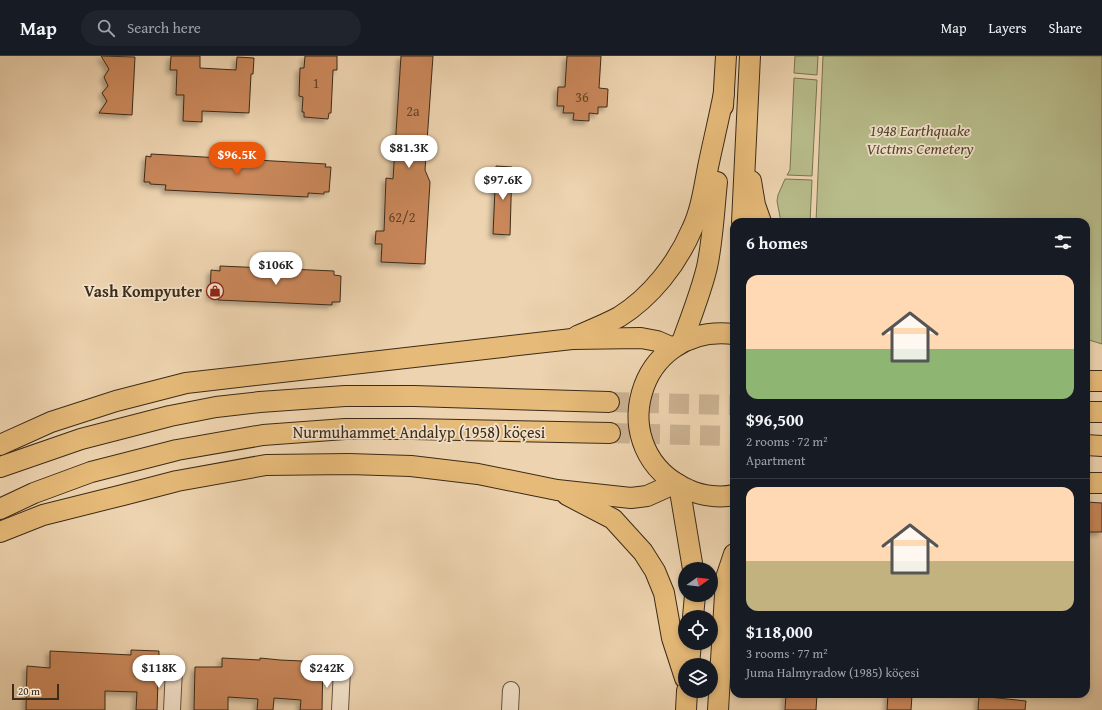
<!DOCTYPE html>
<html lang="en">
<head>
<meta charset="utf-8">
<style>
  :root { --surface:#171b24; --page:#20242c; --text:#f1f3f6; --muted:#9ea1a6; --line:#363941; --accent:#ea580c }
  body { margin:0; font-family:"Gentium Book Plus",serif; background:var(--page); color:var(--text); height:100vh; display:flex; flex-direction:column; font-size:15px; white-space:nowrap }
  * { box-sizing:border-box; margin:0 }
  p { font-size:13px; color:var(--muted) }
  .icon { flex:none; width:22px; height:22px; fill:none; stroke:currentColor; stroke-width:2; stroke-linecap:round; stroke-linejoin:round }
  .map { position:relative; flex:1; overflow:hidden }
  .sheet { position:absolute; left:730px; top:162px; width:360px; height:480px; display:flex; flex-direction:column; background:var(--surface); border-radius:12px; box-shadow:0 2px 6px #0003 }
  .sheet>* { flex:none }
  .needle { width:26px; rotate:76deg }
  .controls { position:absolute; left:678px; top:506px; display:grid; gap:8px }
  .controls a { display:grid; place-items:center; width:40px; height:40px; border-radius:50%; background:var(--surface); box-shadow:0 2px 6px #0003; font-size:20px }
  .scale { position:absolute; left:12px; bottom:10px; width:47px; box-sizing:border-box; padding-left:4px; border:2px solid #3c2b18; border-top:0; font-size:11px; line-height:14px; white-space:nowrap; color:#3c2b18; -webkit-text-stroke:3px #f3e2cb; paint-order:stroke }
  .price { position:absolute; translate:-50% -34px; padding:0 9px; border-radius:14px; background:#fff; color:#222; font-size:13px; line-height:26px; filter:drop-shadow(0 1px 2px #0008) }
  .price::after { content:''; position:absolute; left:50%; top:24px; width:12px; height:9px; margin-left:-6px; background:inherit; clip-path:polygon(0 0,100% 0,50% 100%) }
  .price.current { background:var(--accent); color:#fff }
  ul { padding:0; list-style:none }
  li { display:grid; align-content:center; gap:8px; height:212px; padding:0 16px }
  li+li { border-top:1px solid var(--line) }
  li span { display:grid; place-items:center; height:124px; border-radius:12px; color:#555 }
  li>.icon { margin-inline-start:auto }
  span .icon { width:72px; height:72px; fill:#fffc; stroke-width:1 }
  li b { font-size:17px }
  h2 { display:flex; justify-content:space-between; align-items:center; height:48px; padding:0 16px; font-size:17px }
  header { display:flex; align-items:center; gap:24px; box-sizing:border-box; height:56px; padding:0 20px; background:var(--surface); border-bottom:1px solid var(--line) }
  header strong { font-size:19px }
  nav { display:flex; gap:22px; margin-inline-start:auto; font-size:14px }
  .search { width:280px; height:36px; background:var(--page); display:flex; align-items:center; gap:10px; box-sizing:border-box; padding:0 14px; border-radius:22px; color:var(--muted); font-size:15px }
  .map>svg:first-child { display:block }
  .green { fill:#b8bc8b; stroke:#7a7452 }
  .building { fill:#c9875a; stroke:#3c2b18; filter:url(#shadow) }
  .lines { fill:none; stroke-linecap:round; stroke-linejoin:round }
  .major-tunnel { stroke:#cab191; stroke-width:20; stroke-dasharray:20 10; stroke-linecap:butt }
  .minor-casing { stroke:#68553e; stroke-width:18 }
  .major-casing { stroke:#3c2b18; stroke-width:22 }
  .minor { stroke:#f3e2cb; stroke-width:16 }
  .major { stroke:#e6ba78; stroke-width:20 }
  .labels { text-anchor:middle; stroke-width:3.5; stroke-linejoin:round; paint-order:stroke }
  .number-label { font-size:14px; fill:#5f4228 }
  .park-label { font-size:16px; font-style:italic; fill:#55482f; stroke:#f3e2cb }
  .poi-label { font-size:16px; font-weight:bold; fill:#3c2b18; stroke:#f3e2cb; text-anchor:end }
  .street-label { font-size:16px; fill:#3c2b18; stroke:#f3e2cb }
</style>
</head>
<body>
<header>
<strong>Map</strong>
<div class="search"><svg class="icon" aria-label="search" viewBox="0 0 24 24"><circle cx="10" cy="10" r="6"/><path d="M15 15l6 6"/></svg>Search here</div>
<nav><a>Map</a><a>Layers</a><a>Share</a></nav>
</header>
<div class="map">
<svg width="1102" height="654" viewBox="0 0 1102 654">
  <defs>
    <filter id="shadow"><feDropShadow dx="-3.5" dy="3.5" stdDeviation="2" flood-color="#0004"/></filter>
  </defs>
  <rect width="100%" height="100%" fill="#edd3af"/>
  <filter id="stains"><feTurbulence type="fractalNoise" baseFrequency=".005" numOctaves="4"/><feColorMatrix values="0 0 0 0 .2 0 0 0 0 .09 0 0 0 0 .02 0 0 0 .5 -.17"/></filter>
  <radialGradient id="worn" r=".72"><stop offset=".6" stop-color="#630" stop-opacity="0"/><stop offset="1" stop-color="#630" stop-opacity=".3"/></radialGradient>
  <g class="green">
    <polygon points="795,0 818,0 817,19 794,17"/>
    <polygon points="823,0 1102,0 1102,288 1086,283 1086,166 816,166"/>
    <polygon points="794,22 817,24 812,120 787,119 790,114"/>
    <polygon points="785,123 812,124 810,166 781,166 777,145 778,139"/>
  </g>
  <g class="building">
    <polygon points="101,0 135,1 132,59 99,57 107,45 102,37 108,30 104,21 109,13"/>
    <polygon points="171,0 200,0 200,12 236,14 237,1 254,2 253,18 251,18 249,57 202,55 202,66 183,65 184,39 176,39 177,14 170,14"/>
    <polygon points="305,0 337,0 337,14 333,14 331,57 329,57 328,63 304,61 304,56 302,56 303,41 299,40 300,12 304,12"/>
    <polygon points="401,0 433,0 425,114 430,126 425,208 381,206 382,188 375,188 376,175 384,175 386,122 393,123"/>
    <polygon points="567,0 601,0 599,32 608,33 607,51 598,51 598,58 589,57 589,65 573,64 574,57 563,57 564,50 557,50 558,31 565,31"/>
    <polygon points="151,98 326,108 325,111 331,111 329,136 324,136 324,138 308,137 308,141 165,134 166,129 150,128 150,126 144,126 146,100 151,101"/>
    <polygon points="496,110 512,111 510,179 493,178"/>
    <polygon points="220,210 334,215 334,219 341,220 340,246 332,246 332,249 218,244 218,241 210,241 211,214 220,215"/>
    <polygon points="1086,446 1102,447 1102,476 1086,476"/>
    <polygon points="131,594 159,595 157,654 136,654 137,636 105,635 105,654 26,654 27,610 50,612 50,595 131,599"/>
    <polygon points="222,602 260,604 260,602 280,604 323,606 322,654 300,654 301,644 274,642 273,654 257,654 258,643 228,641 228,654 194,654 195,611 222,611"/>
    <polygon points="786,638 817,638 816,654 785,654"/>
    <polygon points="888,638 912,639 911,654 887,654"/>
    <polygon points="979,640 1026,645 1025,654 978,654"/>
  </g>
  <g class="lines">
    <g class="major-tunnel">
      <polyline points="609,346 734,349"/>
      <polyline points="610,377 734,380"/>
    </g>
    <g class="minor-casing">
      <g id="minor">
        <polyline points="172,654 174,613"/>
        <polyline points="340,654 342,614"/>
        <polyline points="510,654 511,634"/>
      </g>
    </g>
    <g class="major-casing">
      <g id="major">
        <polyline points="723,50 726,0"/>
        <polyline points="751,125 755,149 761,166"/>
        <polyline points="742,166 750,0"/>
        <path d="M 734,278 C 636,266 601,396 689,434 C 702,440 720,442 734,439"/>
        <path d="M 577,280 C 591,274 606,268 619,261 C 651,241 677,208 692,173 C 701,154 704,132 708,111 C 713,87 719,62 724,37"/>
        <path d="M 682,286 C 691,261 701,236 707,211 C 713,183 714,154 717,126"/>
        <polyline points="1086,325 1102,325"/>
        <polyline points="1086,356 1102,356"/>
        <polyline points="0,389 51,366 116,345 186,327 572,283 641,282 657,285 673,292"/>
        <polyline points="1086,389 1102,390"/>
        <polyline points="0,411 81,383 170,360 216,351 260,346 345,340 414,340 609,346"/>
        <polyline points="1086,427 1102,427"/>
        <polyline points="679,429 693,513"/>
        <polyline points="567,439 613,463 643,496 655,515 664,537 672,582 685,622"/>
        <polyline points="0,453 34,437 91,416 177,394 263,379 345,373 412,373 610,377"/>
        <polyline points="0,476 43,459 123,439 177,425 266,409 349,408 411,410 478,418 557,434 631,442 647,440 676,427"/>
        <polyline points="693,561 695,539"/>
        <polyline points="689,609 691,587"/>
        <polyline points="686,654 687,635"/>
        <polyline points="718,654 726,522 734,498"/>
      </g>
    </g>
    <use href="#minor" class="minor"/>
    <use href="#major" class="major"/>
  </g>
  <defs>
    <g id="shop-ring" transform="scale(0.9)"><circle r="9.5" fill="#f3e2cb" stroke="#8f2418" stroke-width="1.5"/><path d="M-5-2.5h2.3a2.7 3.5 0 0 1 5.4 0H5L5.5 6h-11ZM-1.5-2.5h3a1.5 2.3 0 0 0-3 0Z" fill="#8f2418"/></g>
  </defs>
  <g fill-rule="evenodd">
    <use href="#shop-ring" x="215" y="235"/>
  </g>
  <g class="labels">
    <g class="number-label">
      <text x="316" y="32">1</text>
      <text x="582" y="46">36</text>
      <text x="413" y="60">2a</text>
      <text x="402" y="166">62/2</text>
    </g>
    <g class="park-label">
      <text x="920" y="80">1948 Earthquake<tspan x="920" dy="18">Victims Cemetery</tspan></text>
    </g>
    <g class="poi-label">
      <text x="202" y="241">Vash Kompyuter</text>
    </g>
    <g class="street-label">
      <text x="419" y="382">Nurmuhammet Andalyp (1958) köçesi</text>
    </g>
  </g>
  <rect width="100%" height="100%" filter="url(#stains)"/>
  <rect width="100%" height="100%" fill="url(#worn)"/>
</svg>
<div class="controls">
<a><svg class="needle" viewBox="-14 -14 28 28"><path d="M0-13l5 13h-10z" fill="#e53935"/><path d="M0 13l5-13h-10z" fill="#9ea1a6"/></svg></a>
<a><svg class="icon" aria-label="locate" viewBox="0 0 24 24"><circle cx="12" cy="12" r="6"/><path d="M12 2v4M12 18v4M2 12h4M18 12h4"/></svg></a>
<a><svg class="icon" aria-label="layers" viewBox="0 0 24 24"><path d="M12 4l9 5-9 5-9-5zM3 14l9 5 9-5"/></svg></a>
</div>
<div class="scale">20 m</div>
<b class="price" style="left:409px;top:113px">$81.3K</b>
<b class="price current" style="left:237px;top:120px">$96.5K</b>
<b class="price" style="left:503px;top:145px">$97.6K</b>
<b class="price" style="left:276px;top:230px">$106K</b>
<b class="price" style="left:159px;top:633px">$118K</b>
<b class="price" style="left:327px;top:633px">$242K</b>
<section class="sheet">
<h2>6 homes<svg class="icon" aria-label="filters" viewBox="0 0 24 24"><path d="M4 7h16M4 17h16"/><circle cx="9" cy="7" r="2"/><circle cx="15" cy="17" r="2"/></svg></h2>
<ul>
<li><span style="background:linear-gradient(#ffd9b3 60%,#8fb573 0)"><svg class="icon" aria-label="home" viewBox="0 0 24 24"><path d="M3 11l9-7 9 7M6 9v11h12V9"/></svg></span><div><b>$96,500</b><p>2 rooms · 72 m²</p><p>Apartment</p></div></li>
<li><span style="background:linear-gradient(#ffd9b3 60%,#c2b280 0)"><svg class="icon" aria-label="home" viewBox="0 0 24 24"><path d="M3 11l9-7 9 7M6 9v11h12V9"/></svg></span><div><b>$118,000</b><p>3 rooms · 77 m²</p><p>Juma Halmyradow (1985) köçesi</p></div></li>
</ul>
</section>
</div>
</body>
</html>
